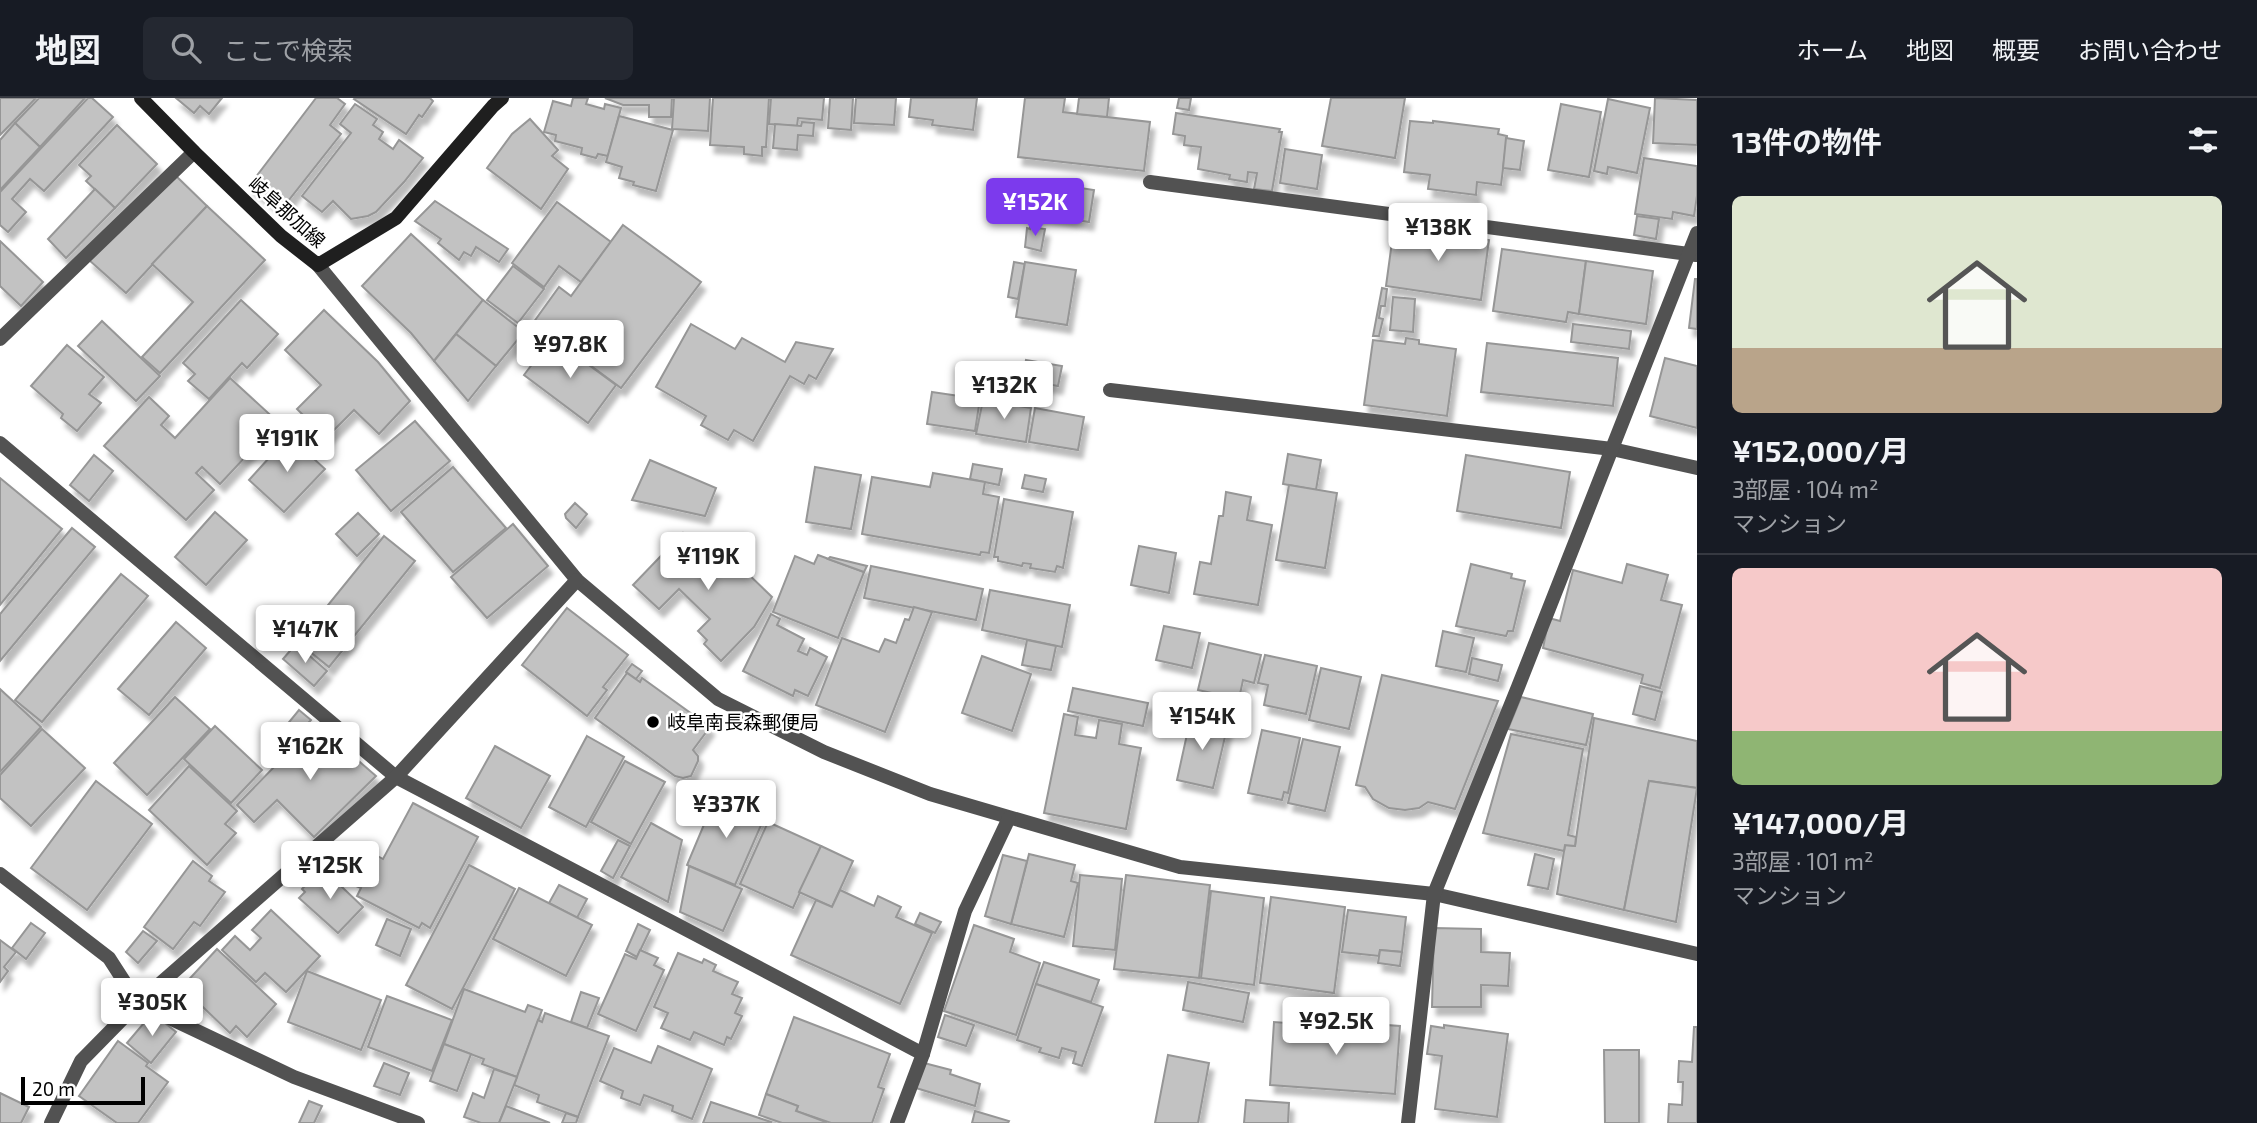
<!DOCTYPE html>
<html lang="ja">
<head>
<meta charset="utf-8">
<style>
  :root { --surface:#171b24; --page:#242831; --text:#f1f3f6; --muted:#9ea1a6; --line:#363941; --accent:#7c3aed }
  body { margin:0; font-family:"Exo 2","Noto Sans JP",sans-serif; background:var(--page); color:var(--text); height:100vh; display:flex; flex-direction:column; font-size:26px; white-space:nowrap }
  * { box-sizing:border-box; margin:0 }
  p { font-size:23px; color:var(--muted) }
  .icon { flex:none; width:38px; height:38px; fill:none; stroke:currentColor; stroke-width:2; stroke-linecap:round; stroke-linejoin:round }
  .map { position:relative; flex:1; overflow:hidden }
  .side { display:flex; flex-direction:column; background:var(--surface); width:560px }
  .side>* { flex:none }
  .scale { position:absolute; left:21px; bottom:18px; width:124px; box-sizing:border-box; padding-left:7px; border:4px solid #000; border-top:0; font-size:19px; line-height:24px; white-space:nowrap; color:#000; -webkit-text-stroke:5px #fff; paint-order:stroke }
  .price { position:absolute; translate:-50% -60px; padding:0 16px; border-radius:7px; background:#fff; color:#222; font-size:23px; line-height:46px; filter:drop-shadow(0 2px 4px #0008) }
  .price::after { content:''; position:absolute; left:50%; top:42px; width:21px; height:16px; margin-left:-10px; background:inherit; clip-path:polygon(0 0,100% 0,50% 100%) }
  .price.active { background:var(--accent); color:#fff }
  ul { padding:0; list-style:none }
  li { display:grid; align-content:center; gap:14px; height:371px; padding:0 35px }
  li+li { border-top:2px solid var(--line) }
  li span { display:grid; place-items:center; height:217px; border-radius:10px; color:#555 }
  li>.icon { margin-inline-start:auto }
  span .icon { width:126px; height:126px; fill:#fffc; stroke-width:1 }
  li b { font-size:30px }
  h2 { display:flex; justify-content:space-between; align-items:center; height:84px; padding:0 35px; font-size:30px }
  header { display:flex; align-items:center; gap:42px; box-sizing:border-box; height:98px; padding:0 35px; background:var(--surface); border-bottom:2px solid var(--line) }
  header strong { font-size:33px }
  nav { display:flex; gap:38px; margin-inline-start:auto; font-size:24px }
  .search { width:490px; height:63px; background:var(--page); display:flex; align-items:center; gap:18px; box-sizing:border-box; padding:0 24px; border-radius:10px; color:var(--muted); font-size:26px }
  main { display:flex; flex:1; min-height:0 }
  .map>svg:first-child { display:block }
  .building { fill:#c2c2c2; stroke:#969696; stroke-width:2; filter:url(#shadow) }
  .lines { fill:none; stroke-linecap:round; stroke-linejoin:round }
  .minor { stroke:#525252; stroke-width:14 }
  .secondary { stroke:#1f1f1f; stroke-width:14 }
  .poi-dot { fill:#000; stroke:#fff; stroke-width:2.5 }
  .labels { text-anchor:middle; stroke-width:5; stroke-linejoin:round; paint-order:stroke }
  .street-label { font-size:19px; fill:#000; stroke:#fff }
  .poi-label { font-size:19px; fill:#000; stroke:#fff; text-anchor:start }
</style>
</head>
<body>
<header>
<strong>地図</strong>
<div class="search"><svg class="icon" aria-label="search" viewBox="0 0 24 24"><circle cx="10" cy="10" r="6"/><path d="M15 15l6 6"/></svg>ここで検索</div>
<nav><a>ホーム</a><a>地図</a><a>概要</a><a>お問い合わせ</a></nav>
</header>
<main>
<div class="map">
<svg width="1697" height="1025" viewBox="0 0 1697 1025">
  <defs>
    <filter id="shadow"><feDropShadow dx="4.5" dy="8" stdDeviation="2" flood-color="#0004"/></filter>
  </defs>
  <rect width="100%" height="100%" fill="#fff"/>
  <g class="building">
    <polygon points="0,0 36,0 0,37"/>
    <polygon points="39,0 85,0 40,49 15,25"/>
    <polygon points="88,0 92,0 113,19 44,93 30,81 12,101 26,114 8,134 0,127 0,94"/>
    <polygon points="176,0 222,0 209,16 200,8 194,15"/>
    <polygon points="316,0 337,0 345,6 330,27 341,36 281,112 249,88"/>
    <polygon points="355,0 430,0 433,3 422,19 419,17 406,36 354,1"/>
    <polygon points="573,0 588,0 586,6 604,11 605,6 621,10 608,58 598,56 596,60 581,56 582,50 555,43 556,37 544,34 553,3 571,8"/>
    <polygon points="605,0 672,0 671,19 649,19 649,7 623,7"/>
    <polygon points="674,0 710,0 708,33 672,31"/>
    <polygon points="713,0 769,0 766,49 762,49 762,58 744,56 744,49 710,47"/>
    <polygon points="771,0 824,0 822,22 798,20 797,28 769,26"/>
    <polygon points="830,0 853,0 851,32 828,30"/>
    <polygon points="856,0 896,0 894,27 854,25"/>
    <polygon points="911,0 977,0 973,32 932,27 933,22 909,19"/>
    <polygon points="1025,0 1065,0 1063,14 1150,24 1144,73 1018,59"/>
    <polygon points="1079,0 1109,0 1107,19 1077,16"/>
    <polygon points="1179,0 1191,0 1189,12 1177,10"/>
    <polygon points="1331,0 1405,0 1395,60 1322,48"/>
    <polygon points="1655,0 1697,2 1697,47 1653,45"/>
    <polygon points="1608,1 1650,10 1637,75 1608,69 1607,76 1594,73"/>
    <polygon points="355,6 377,21 373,27 383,34 379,41 393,51 399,42 423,60 404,84 376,114 368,118 351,121 333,103 322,114 302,98 351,35 340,26"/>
    <polygon points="1561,6 1601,14 1589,79 1548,72"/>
    <polygon points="1176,15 1280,31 1279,34 1282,34 1272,93 1254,91 1257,75 1248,74 1247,84 1229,81 1230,77 1198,71 1201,49 1184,47 1185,38 1173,36"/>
    <polygon points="619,18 673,32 656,93 633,87 634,84 619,80 622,69 606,64"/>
    <polygon points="530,21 558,52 552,58 568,71 541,111 487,70 512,36"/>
    <polygon points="1410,23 1433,25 1433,23 1499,31 1498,36 1507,38 1501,87 1477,84 1476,97 1428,91 1430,77 1404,74"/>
    <polygon points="802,24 814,25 813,38 798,37 797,52 773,50 775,26 801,28"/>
    <polygon points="15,25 40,49 0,92 0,42"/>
    <polygon points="117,27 157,66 115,110 86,83 91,78 79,67"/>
    <polygon points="1506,40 1524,43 1520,72 1503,70"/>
    <polygon points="1285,51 1322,57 1317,91 1280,85"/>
    <polygon points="1644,60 1697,68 1697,98 1694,118 1673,114 1672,121 1635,116"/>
    <polygon points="173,75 207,108 126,195 89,162"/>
    <polygon points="1029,82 1094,92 1089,124 1024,114"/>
    <polygon points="95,91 115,110 66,160 48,141"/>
    <polygon points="435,103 508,151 499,164 476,149 471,158 464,154 459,162 438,145 441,141 415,123"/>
    <polygon points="557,104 611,144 581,184 559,168 544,189 512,165"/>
    <polygon points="207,108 265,162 160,275 142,259 193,204 152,166"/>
    <polygon points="1637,118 1659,121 1656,141 1634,137"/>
    <polygon points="623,127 701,184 621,290 533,225 559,189 571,198"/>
    <polygon points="1030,129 1045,131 1041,153 1025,149 1027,130 1030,131"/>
    <polygon points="1394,129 1489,142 1481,202 1386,188"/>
    <polygon points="411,136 483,202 434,263 411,235 362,188"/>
    <polygon points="0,143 43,184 21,208 0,188"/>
    <polygon points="1502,151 1586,163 1579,216 1568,214 1566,224 1493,213"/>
    <polygon points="1586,163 1653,173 1646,226 1579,216"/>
    <polygon points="1014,164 1025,166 1018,201 1008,199"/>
    <polygon points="1025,164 1076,172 1067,227 1016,219"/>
    <polygon points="513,168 544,191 518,225 487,202"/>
    <polygon points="1695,181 1697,181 1697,231 1689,230"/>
    <polygon points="1382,190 1387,191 1385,208 1381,208 1379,220 1383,221 1379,238 1373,238"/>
    <polygon points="1393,199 1415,201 1413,234 1390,232"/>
    <polygon points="241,202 278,236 247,270 242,265 209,301 188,283 195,276 183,265"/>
    <polygon points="483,202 524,234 496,268 456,236"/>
    <polygon points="324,212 378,264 410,303 379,336 354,312 326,340 297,311 321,287 285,252"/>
    <polygon points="102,223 160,278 136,303 78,248"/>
    <polygon points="691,226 735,251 742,240 785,264 796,244 833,251 816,281 809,277 804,286 790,278 753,343 734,332 728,342 701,327 706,318 656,289"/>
    <polygon points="1573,226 1631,233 1629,251 1571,244"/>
    <polygon points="456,236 496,268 468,303 434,263"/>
    <polygon points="552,240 616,287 588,325 524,277"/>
    <polygon points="1406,240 1419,242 1419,246 1456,251 1447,318 1364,307 1373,242 1405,246"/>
    <polygon points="1487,245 1618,260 1613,308 1481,294"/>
    <polygon points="67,247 104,279 89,296 101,305 77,333 61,320 63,316 31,288"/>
    <polygon points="1665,260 1697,268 1697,330 1650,318"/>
    <polygon points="1026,262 1062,268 1058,288 1022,282"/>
    <polygon points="230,280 278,324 220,386 202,369 196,375 214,392 186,422 104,348 149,299 169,318 161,327 175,340"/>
    <polygon points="932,294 980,301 975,333 927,326"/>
    <polygon points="983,302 1031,310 1026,344 976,336"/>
    <polygon points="1035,310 1084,319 1078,352 1029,344"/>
    <polygon points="415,323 450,363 391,413 356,372"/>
    <polygon points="289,338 325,371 284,414 249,382"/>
    <polygon points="1288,356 1321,362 1316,392 1283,386"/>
    <polygon points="94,357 113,373 89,403 70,387"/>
    <polygon points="1466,357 1570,374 1561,430 1457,413"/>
    <polygon points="650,362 716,390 705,418 632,402"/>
    <polygon points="973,366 1002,371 999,387 970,381"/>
    <polygon points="453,369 506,430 453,474 401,414"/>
    <polygon points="815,369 861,377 851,431 806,424"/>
    <polygon points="933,375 985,384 983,396 999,399 989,455 981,454 980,457 862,436 872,379 930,389"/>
    <polygon points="1025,377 1046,381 1043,394 1022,390"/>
    <polygon points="0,380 62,431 0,507"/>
    <polygon points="1289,387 1337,395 1325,470 1276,462"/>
    <polygon points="1226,394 1251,399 1247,422 1272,427 1258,507 1194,496 1200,464 1211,466 1219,418 1223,418"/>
    <polygon points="1004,401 1073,414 1063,470 1057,468 1055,474 1030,470 1031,466 1023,465 1022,468 998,463 998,459 994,459"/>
    <polygon points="575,405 587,416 576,430 566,420 565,416"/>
    <polygon points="215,414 247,442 206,487 175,459"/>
    <polygon points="358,415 379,436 357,458 336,436"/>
    <polygon points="513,426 548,468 487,520 451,479"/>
    <polygon points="72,430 95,449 0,563 0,516"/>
    <polygon points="683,435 706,457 717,446 772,499 754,529 721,563 704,546 707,542 698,533 710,521 679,491 659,511 633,487"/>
    <polygon points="384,438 415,463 329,569 298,544"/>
    <polygon points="1139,448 1176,455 1169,495 1131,487"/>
    <polygon points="818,457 864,474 838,540 773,514 795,458 814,466"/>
    <polygon points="830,459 867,468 864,474 828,461"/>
    <polygon points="1471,466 1512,476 1511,480 1525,483 1513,533 1508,533 1506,538 1456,528"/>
    <polygon points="1627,466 1668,477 1661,502 1682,507 1660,590 1641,585 1643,577 1543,550 1549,520 1560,523 1573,472 1622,485"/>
    <polygon points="871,468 983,491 976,522 864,500"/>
    <polygon points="121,476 148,498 42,624 15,602"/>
    <polygon points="990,492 1070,507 1062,549 982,532"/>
    <polygon points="914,509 932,514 885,634 816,607 842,540 879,554 885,541 896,545 905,521 909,522"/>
    <polygon points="567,510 628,557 603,589 607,592 587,618 522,567"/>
    <polygon points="771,516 780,521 777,527 804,541 798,553 807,557 810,550 827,559 808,598 795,592 793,598 743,573"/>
    <polygon points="176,524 206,550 149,617 118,591"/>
    <polygon points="1164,528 1200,535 1192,570 1156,562"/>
    <polygon points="1443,533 1474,540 1466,574 1436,568"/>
    <polygon points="1027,542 1056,548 1051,572 1022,567"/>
    <polygon points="1209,545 1261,557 1254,585 1243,582 1239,601 1198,592"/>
    <polygon points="296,546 327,573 314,588 283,561"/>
    <polygon points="1265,557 1317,568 1306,616 1264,607 1268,587 1258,585"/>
    <polygon points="982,558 1031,576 1012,633 962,615"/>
    <polygon points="1472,560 1502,567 1498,583 1469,576"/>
    <polygon points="632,566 642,573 636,581 626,574"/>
    <polygon points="1321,570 1361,579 1349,631 1309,622"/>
    <polygon points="627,575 640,584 642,580 710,629 693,652 698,658 698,663 691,678 683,680 675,678 595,620"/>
    <polygon points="1382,577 1498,603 1455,711 1428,704 1419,710 1405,712 1389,710 1373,701 1365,689 1356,687"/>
    <polygon points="1640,588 1662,594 1655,622 1633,616"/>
    <polygon points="1073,590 1148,605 1143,628 1068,613"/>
    <polygon points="0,591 41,629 0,674"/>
    <polygon points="175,599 210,631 147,697 114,665"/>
    <polygon points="1521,599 1593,616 1586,647 1508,631"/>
    <polygon points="299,612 311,622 296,638 285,629"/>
    <polygon points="1064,616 1078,619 1075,637 1096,640 1099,622 1122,626 1119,646 1141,650 1126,731 1044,715"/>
    <polygon points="1191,618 1228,626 1213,690 1177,682"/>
    <polygon points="1594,620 1697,643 1697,690 1649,683 1624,812 1557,796 1565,747 1575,748"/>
    <polygon points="316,626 376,678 314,739 277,702 254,724 237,707"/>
    <polygon points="215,628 262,672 231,705 184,661"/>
    <polygon points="42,631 85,670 31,728 0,700 0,677"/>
    <polygon points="1262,632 1300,640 1288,695 1284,694 1282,702 1248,695"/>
    <polygon points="1511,636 1583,651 1568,737 1576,739 1575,748 1565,747 1564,753 1483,735"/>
    <polygon points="587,638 624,659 586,729 549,709"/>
    <polygon points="1303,641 1340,649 1325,713 1288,705"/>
    <polygon points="495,648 550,678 521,730 466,700"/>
    <polygon points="625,663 665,684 631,746 591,724"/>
    <polygon points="189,668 237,713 225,726 236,735 207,767 149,712"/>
    <polygon points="96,683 152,726 87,812 31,770"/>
    <polygon points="1649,683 1697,690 1676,824 1624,812"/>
    <polygon points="716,698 765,718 735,787 687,767"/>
    <polygon points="413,705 478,739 430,830 422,825 419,830 357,798 361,790 356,788 374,756 383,761"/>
    <polygon points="768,724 821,748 793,810 740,786"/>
    <polygon points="651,725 682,742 668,804 621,779"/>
    <polygon points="618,742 630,748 613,780 601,773"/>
    <polygon points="821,748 853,763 832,809 799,794"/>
    <polygon points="1029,756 1075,767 1071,783 1078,785 1064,839 1011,826"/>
    <polygon points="1535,756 1554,761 1548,791 1528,787"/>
    <polygon points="1003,757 1027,763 1011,826 985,818"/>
    <polygon points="193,763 212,778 209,783 225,794 200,828 194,824 173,851 144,829"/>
    <polygon points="469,767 515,791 452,911 406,887"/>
    <polygon points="689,768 742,791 723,833 680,814"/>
    <polygon points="322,770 363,809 338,835 299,800 305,794 302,791"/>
    <polygon points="1080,777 1122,781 1115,852 1073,848"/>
    <polygon points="1126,777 1210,787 1199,880 1114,871"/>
    <polygon points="559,787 587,801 577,820 549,805"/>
    <polygon points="519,790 592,827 566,878 493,841"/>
    <polygon points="840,792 874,808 878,798 901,809 896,819 932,835 900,906 791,857 816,802 832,809"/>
    <polygon points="1211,793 1264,800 1254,887 1201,880"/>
    <polygon points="1271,799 1345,809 1334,895 1260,885"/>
    <polygon points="271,812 320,858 286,894 265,875 256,884 222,852 235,838 250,852 261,840 252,832"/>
    <polygon points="1348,812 1406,819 1402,854 1380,852 1379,858 1342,854"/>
    <polygon points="920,815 941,824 935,835 915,826"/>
    <polygon points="387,821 411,831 400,858 376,847"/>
    <polygon points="31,825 45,835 26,861 12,850"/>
    <polygon points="638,826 650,832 637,859 626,853"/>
    <polygon points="974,827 1014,841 1010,854 1040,865 1016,937 944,913"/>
    <polygon points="1434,830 1481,831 1481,854 1510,855 1508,888 1481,887 1481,909 1432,909"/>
    <polygon points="143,833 157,843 138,865 126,854"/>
    <polygon points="0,842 16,854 4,869 8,873 0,884"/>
    <polygon points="217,851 276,906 247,939 236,928 230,935 182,889"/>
    <polygon points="640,852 658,860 654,867 664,872 636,933 598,916 625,856 636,861"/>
    <polygon points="1380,852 1402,854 1400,868 1378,865"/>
    <polygon points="678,855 702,865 704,861 716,867 713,873 738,884 732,896 742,900 735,915 742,918 731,941 727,939 724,947 694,934 690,942 661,930 668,915 654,909"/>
    <polygon points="1044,864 1099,882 1091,904 1036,886"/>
    <polygon points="307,873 381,902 361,952 288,924"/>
    <polygon points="1188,884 1249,895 1243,924 1183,912"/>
    <polygon points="1036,886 1103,909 1082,968 1073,965 1076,954 1062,950 1059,960 1039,954 1041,950 1017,942"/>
    <polygon points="464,891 525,914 528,907 542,912 517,979 482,966 484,961 444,946"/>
    <polygon points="581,894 599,900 587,930 571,924"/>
    <polygon points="387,898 452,922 432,973 368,949"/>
    <polygon points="545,915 609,938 578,1019 537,1004 539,997 514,987 538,922 542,924"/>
    <polygon points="155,917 176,934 151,965 127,945 149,919"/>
    <polygon points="945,917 974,927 966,948 938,939"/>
    <polygon points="794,919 890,956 878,989 884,991 872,1025 831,1025 796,1013 798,1008 766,996"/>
    <polygon points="1329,923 1400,928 1395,996 1270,987 1274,924 1328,928"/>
    <polygon points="1444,927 1508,936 1497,1019 1435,1011 1442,958 1427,956 1431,928 1444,930"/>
    <polygon points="1694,929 1697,929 1697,1025 1668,1025 1669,1006 1682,1007 1683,984 1678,984 1679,963 1692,964"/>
    <polygon points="118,943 148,965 146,968 168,984 138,1025 117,1025 79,998"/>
    <polygon points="444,946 471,956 457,993 430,983"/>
    <polygon points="658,948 712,971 692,1021 672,1013 673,1008 644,997 640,1007 621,1000 623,993 600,983 614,950 651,965"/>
    <polygon points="1604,952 1639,952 1639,1025 1605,1025"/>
    <polygon points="1168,957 1209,965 1198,1025 1155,1025"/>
    <polygon points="384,965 409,975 400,997 374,988"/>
    <polygon points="924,965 951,972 950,976 980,986 975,1008 916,990"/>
    <polygon points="494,971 517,979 499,1025 481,1025 464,1019 473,995 484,1000"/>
    <polygon points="0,995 29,1009 21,1025 0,1025"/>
    <polygon points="766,996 798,1008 796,1013 826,1024 826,1025 782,1025 759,1017"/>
    <polygon points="1246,1002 1289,1005 1288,1025 1244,1025"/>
    <polygon points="309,1003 322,1008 314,1025 299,1025"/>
    <polygon points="711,1004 771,1024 771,1025 703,1025"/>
    <polygon points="506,1008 550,1025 499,1025"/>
    <polygon points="975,1013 1009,1023 1008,1025 972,1025"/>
    <polygon points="566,1015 578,1019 576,1025 562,1025"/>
  </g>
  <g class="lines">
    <g class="minor">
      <polyline points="1150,84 1696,157"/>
      <polyline points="318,167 577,482 718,601 824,654 930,696 1180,769 1434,796 1697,856"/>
      <polyline points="0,241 194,54"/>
      <polyline points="1110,292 1612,351 1697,370"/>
      <polyline points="0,345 396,679 923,956"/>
      <polyline points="0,776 109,860 138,905 294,979 418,1025"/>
      <polyline points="51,1025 81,963 138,905 396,679 577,482"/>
      <polyline points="897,1025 923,956 965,813 1009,720"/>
      <polyline points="1408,1025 1434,796 1518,589 1697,135"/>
    </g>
    <polyline class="secondary" points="141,0 194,54 281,138 318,167 396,120 493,8 502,0"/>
  </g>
  <circle class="poi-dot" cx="653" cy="624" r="7"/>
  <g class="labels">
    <g class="street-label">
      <text transform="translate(287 114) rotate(42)" y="7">岐阜那加線</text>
    </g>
    <g class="poi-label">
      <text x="667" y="631">岐阜南長森郵便局</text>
    </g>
  </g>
</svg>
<div class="scale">20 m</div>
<b class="price active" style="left:1035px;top:140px">¥152K</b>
<b class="price" style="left:1438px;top:165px">¥138K</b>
<b class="price" style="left:570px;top:282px">¥97.8K</b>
<b class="price" style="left:1004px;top:323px">¥132K</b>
<b class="price" style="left:287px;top:376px">¥191K</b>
<b class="price" style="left:708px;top:494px">¥119K</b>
<b class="price" style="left:305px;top:567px">¥147K</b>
<b class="price" style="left:1202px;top:654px">¥154K</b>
<b class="price" style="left:310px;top:684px">¥162K</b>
<b class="price" style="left:726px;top:742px">¥337K</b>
<b class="price" style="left:330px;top:803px">¥125K</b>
<b class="price" style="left:152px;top:940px">¥305K</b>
<b class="price" style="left:1336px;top:959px">¥92.5K</b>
</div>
<section class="side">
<h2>13件の物件<svg class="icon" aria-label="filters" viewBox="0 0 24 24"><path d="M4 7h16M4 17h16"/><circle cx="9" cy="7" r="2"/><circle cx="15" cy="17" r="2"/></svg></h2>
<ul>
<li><span style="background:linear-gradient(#dfe7d0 70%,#b9a48a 0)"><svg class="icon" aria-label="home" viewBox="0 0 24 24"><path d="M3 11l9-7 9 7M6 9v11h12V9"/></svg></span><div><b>¥152,000/月</b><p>3部屋 · 104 m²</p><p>マンション</p></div></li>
<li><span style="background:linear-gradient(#f6c9c9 75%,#8fb573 0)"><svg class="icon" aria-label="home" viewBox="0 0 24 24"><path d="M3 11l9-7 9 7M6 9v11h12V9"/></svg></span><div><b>¥147,000/月</b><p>3部屋 · 101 m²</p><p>マンション</p></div></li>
</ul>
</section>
</main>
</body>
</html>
